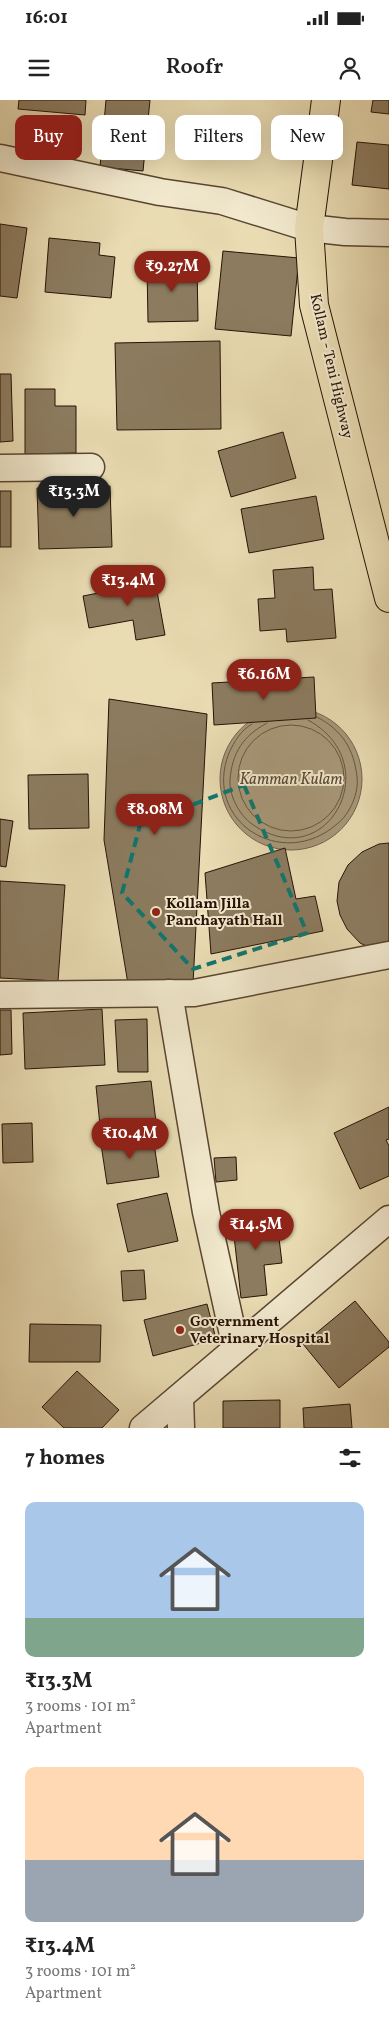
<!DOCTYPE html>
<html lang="en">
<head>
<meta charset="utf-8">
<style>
  :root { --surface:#fff; --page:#f6f6f6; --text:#222; --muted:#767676; --accent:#8f2418 }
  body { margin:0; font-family:Vollkorn,serif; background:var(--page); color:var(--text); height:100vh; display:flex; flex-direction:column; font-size:19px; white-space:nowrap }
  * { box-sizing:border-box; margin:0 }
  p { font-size:16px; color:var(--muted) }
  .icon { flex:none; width:28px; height:28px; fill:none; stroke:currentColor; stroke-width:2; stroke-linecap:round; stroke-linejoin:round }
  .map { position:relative; height:1328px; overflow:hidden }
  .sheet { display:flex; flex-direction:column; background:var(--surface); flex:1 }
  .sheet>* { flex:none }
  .top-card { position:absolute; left:15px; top:15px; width:360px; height:45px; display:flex; gap:10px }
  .price { position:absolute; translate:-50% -42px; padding:0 11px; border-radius:18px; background:var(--accent); color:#fff; font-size:16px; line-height:32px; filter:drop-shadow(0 1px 2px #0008) }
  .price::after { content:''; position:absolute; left:50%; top:30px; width:15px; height:11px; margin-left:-8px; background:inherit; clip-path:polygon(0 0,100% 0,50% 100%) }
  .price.current { background:#222; color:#fff }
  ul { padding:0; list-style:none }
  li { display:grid; align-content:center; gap:10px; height:265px; padding:0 25px }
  li span { display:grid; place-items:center; height:155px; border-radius:10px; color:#555 }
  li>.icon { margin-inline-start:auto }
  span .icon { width:90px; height:90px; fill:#fffc; stroke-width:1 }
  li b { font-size:21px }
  h2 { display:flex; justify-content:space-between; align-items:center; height:60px; padding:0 25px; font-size:21px }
  .tag { padding:0 18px; border-radius:10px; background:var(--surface); box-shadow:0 5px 20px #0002; font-size:18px; line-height:45px }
  .tag.current { background:var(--accent); color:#fff }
  .status { display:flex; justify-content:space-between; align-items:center; height:35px; padding:0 25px; background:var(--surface); direction:ltr }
  .status svg { height:14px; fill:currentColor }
  header { display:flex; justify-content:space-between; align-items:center; height:65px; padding:0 25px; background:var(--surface); font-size:22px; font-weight:600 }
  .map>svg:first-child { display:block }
  .water { fill:#a79778; stroke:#74624a }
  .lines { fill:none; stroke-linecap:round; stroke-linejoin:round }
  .shore { stroke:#68553f; stroke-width:1 }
  .building { fill:#8c7b5f; stroke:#281306 }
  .minor-casing { stroke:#584531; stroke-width:29 }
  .major-casing { stroke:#281306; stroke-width:30 }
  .minor { stroke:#f1e8cd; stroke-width:26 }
  .major { stroke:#e9dbb2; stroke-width:28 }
  .marked { fill:none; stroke:#0f766e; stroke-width:4; stroke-dasharray:10 6; stroke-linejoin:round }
  .poi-dot { fill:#8f2418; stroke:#f1e8cd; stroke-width:2 }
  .labels { text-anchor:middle; stroke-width:4; stroke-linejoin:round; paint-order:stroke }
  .street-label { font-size:15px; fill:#281306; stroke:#f1e8cd }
  .poi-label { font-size:15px; font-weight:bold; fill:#281306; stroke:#f1e8cd; text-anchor:start }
  .water-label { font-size:16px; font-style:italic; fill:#5b4834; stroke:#f1e8cd }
</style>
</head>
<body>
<div class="status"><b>16:01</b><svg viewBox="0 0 49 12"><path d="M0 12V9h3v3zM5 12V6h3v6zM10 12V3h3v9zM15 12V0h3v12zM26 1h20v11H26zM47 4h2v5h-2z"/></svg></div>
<header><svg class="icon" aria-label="menu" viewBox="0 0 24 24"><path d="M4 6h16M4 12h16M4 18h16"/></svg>Roofr<svg class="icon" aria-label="person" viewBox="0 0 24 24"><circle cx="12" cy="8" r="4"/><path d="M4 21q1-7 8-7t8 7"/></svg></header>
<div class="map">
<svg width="389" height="1328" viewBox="0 0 389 1328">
  <rect width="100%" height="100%" fill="#e9dbb2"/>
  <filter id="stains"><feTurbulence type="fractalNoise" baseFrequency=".004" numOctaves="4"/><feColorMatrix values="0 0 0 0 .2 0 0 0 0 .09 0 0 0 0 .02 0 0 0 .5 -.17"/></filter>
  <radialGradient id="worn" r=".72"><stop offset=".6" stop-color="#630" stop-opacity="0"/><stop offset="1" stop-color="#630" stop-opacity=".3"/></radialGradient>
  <circle class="water" cx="291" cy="679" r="71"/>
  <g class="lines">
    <g class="shore">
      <path d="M 267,623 C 243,636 232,653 230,680 C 229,695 239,715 252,724 C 326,777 389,664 308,620"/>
      <path d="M 252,624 C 241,630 234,642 229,653 C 202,721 282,772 337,724 C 350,714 359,693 357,677 C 354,649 342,630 317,617"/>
      <circle cx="291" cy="678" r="53"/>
    </g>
  </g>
  <g class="building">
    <polygon points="19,0 86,0 85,15 18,9"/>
    <polygon points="106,0 150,0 143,71 100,67"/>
    <polygon points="373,0 389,0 389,14 371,12"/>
    <polygon points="357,42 389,45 389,89 352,85"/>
    <polygon points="0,124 27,128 17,198 0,196"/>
    <polygon points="49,138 100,143 99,155 115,157 111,198 45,192"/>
    <polygon points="223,151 299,158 291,236 215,229"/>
    <polygon points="197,165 198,221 148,222 147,166"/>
    <polygon points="220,241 221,329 117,330 115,243"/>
    <polygon points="0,274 11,274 13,341 0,342"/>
    <polygon points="25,289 55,289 55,306 76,306 76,353 25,354"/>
    <polygon points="283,332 296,378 231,397 218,351"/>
    <polygon points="110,386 112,447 39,449 37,388"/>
    <rect x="0" y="391" width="11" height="56"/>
    <polygon points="316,396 324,439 249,453 241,409"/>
    <polygon points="313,467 314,490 332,489 336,538 287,542 286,529 260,531 258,499 275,498 273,470"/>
    <polygon points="154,475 165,535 136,540 133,520 89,528 83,496 124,488 123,480"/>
    <polygon points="314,577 316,618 214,625 212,583"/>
    <polygon points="109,599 207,614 193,884 128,884 104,740"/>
    <polygon points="88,674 89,728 29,729 28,675"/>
    <polygon points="0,719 13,721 6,767 0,766"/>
    <polygon points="389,743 389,853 377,851 360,843 347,829 340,815 337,801 339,782 348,765 362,752 379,744"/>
    <polygon points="285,748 296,799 315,796 323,831 211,854 205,773"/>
    <polygon points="0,781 65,785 58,881 0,878"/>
    <polygon points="102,909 105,965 25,969 23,913"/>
    <polygon points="0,910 11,910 12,954 0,955"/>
    <polygon points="147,919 148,972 118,972 115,920"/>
    <polygon points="151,981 157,1030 101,1035 96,986"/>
    <polygon points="389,1007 389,1039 386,1040 389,1046 389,1076 360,1089 334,1033"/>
    <polygon points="32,1023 33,1062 3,1063 2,1024"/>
    <polygon points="153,1037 159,1077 107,1084 101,1044"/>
    <polygon points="236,1057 237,1080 216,1082 214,1058"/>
    <polygon points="167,1093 178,1141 128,1152 117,1104"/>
    <polygon points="276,1113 282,1163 264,1165 267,1195 241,1198 232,1118"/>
    <polygon points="144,1170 146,1199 123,1201 121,1171"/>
    <polygon points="355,1201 389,1242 389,1247 339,1288 303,1244"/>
    <polygon points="207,1204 216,1239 153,1256 144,1220"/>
    <polygon points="30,1224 101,1225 100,1262 29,1262"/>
    <polygon points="77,1271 119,1310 102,1328 64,1328 42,1307"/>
    <polygon points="280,1300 280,1328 223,1328 223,1301"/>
    <polygon points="350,1304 352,1328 304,1328 303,1308"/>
  </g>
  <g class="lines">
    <g class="minor-casing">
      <g id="minor">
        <polyline points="0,58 160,92 222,101 309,128 345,132 389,133"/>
        <polyline points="0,368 91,367"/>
        <polyline points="169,893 206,1112 236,1248"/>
        <polyline points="0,895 194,893 389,855"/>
        <polyline points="180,1298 181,1328"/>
        <polyline points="143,1328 389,1119"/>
      </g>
    </g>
    <g class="major-casing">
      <polyline id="major" points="326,0 309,128 314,205 389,498"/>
    </g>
    <use href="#minor" class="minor"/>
    <use href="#major" class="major"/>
  </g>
  <path class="marked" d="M 244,685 L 307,833 L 193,869 L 122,793 L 140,725 Z"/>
  <g class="poi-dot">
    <circle cx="156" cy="812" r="5"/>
    <circle cx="180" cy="1230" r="5"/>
  </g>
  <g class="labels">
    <g class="street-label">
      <text transform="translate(332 266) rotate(77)" y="5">Kollam - Teni Highway</text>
    </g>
    <g class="poi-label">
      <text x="166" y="808">Kollam Jilla<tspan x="166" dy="17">Panchayath Hall</tspan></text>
      <text x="190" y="1226">Government<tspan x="190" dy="17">Veterinary Hospital</tspan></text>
    </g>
    <g class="water-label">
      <text x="291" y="684">Kamman Kulam</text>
    </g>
  </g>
  <rect width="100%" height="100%" filter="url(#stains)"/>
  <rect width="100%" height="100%" fill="url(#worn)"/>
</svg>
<b class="price" style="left:172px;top:193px">₹9.27M</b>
<b class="price current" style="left:74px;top:418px">₹13.3M</b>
<b class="price" style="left:128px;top:507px">₹13.4M</b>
<b class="price" style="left:264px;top:601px">₹6.16M</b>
<b class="price" style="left:155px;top:736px">₹8.08M</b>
<b class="price" style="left:130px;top:1060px">₹10.4M</b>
<b class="price" style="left:256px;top:1151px">₹14.5M</b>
<div class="top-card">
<a class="tag current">Buy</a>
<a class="tag">Rent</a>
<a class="tag">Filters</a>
<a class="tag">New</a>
</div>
</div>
<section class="sheet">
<h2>7 homes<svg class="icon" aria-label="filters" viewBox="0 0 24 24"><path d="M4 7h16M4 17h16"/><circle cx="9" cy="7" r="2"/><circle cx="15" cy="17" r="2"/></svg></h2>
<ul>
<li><span style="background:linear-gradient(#a9c7e8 75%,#7fa58c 0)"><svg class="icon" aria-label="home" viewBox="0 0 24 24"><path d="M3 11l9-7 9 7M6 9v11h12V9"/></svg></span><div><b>₹13.3M</b><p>3 rooms · 101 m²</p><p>Apartment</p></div></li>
<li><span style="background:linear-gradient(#ffd9b3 60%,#9aa5b1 0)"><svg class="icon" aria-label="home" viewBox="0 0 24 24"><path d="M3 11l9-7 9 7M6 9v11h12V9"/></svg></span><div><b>₹13.4M</b><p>3 rooms · 101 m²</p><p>Apartment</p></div></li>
</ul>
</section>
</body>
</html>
